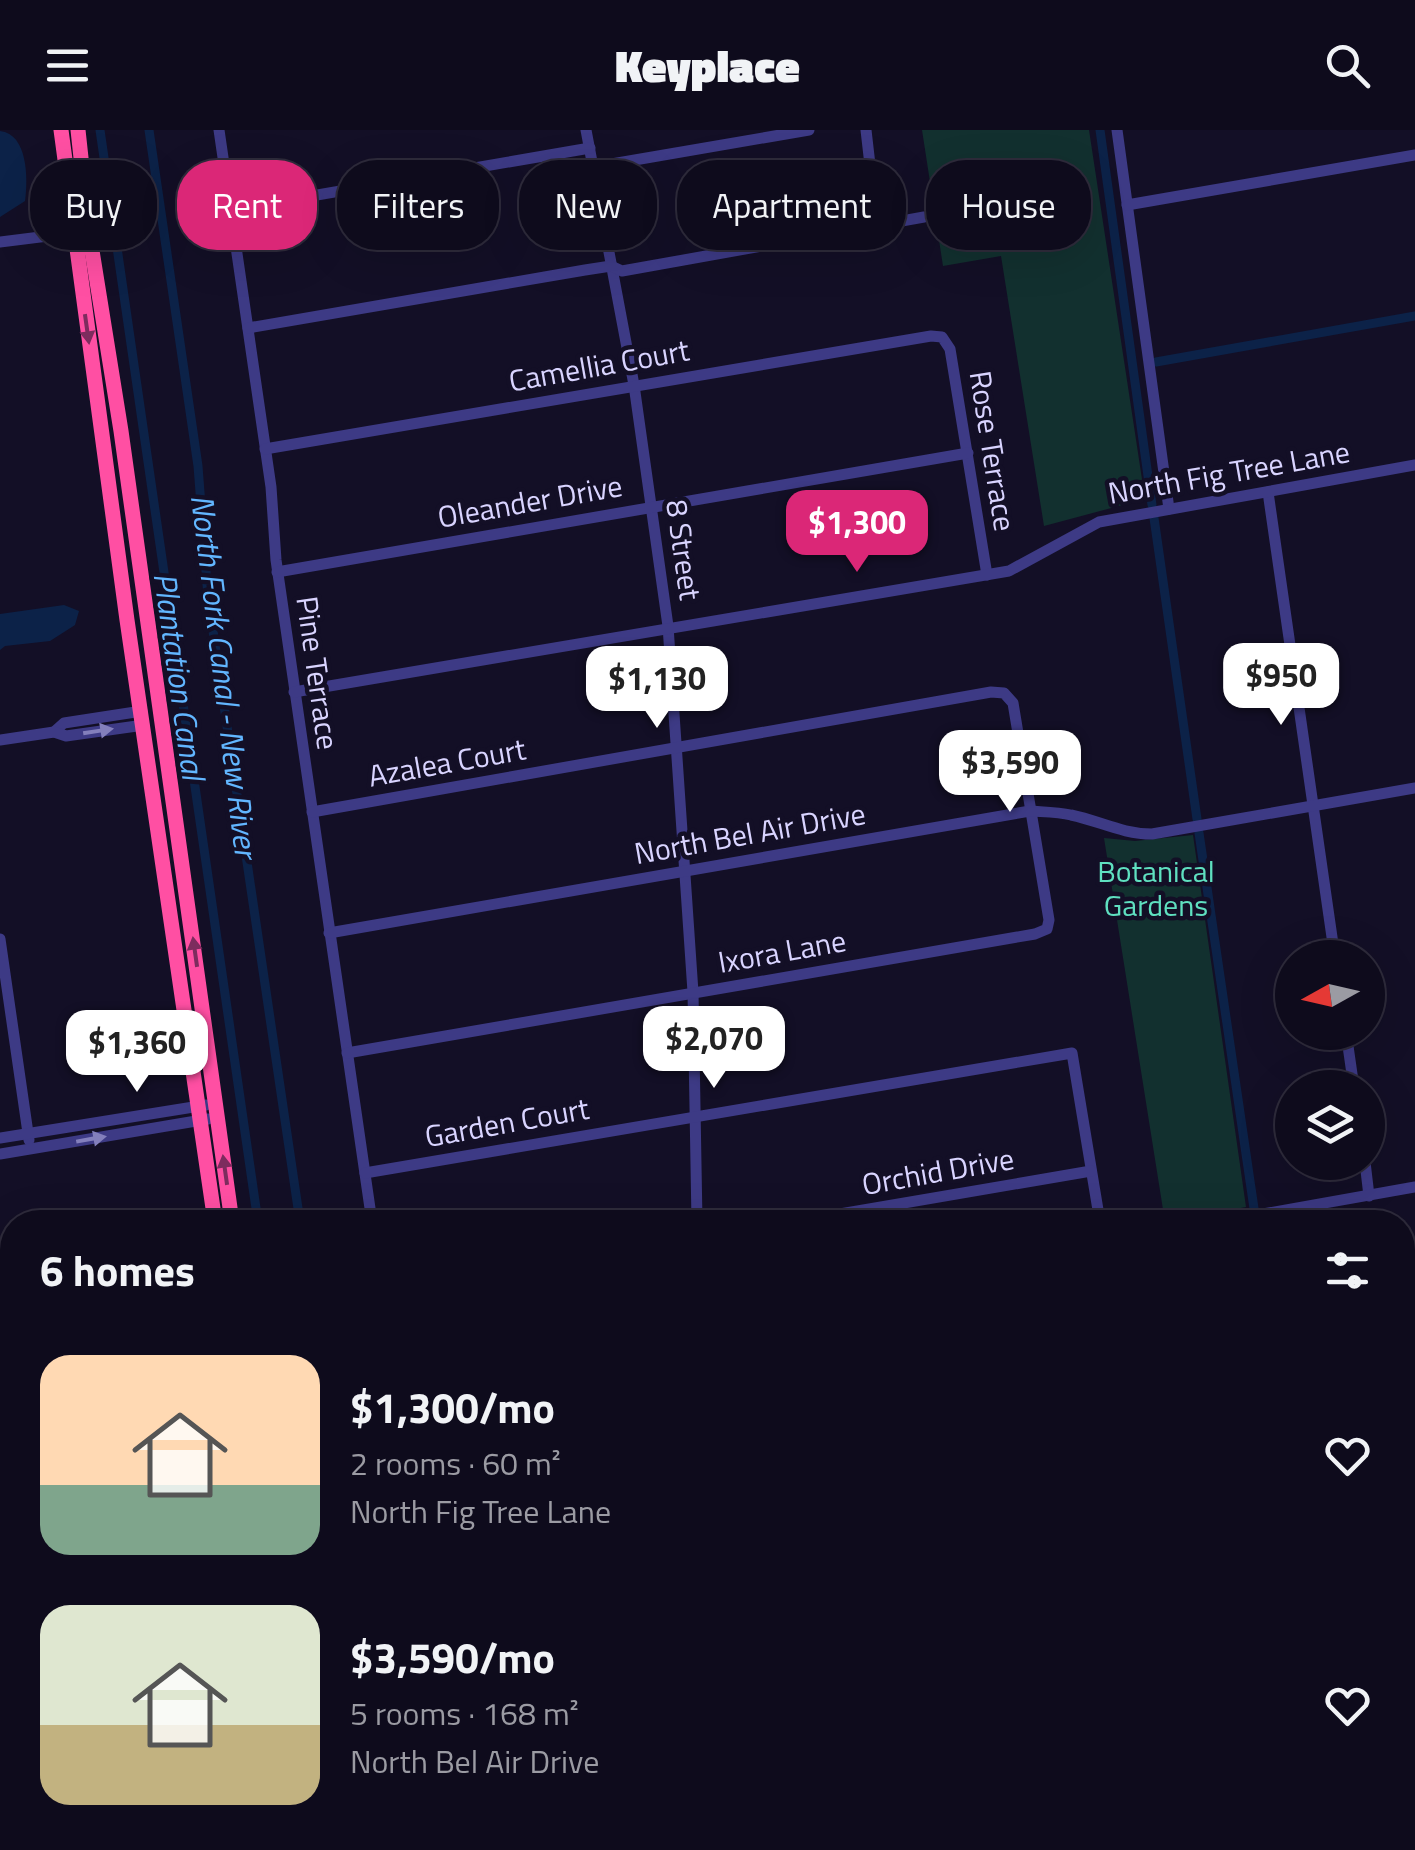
<!DOCTYPE html>
<html lang="en">
<head>
<meta charset="utf-8">
<style>
  :root { --surface:#0e0b1c; --page:#1c1929; --text:#f1f3f6; --muted:#9b9ba3; --line:#2e2b3b; --accent:#db2777 }
  body { margin:0; font-family:"Titillium Web",sans-serif; background:var(--page); color:var(--text); height:100vh; display:flex; flex-direction:column; font-size:38px; white-space:nowrap }
  * { box-sizing:border-box; margin:0 }
  p { font-size:32px; color:var(--muted) }
  .icon { flex:none; width:55px; height:55px; fill:none; stroke:currentColor; stroke-width:2; stroke-linecap:round; stroke-linejoin:round }
  .map { position:relative; flex:1; overflow:hidden }
  .details { position:absolute; left:0px; top:1080px; width:1415px; height:640px; display:flex; flex-direction:column; background:var(--surface); border-radius:40px 40px 0 0; box-shadow:0 10px 40px #0002,0 0 0 2px var(--line) }
  .details>* { flex:none }
  .hud { position:absolute; left:30px; top:30px; width:1355px; height:90px; display:flex; gap:20px }
  .needle { width:65px; rotate:262deg }
  .tools { position:absolute; left:1275px; top:810px; display:grid; gap:20px }
  .tools a { display:grid; place-items:center; width:110px; height:110px; border-radius:50%; background:var(--surface); box-shadow:0 10px 40px #0002,0 0 0 2px var(--line); font-size:50px }
  .price { position:absolute; translate:-50% -85px; padding:0 22px; border-radius:20px; background:#fff; color:#222; font-size:32px; line-height:65px; filter:drop-shadow(0 2px 5px #0008) }
  .price::after { content:''; position:absolute; left:50%; top:60px; width:30px; height:22px; margin-left:-15px; background:inherit; clip-path:polygon(0 0,100% 0,50% 100%) }
  .price.active { background:var(--accent); color:#fff }
  ul { padding:0; list-style:none }
  li { display:flex; align-items:center; gap:30px; height:250px; padding:0 40px }
  li span { display:grid; place-items:center; flex:none; width:280px; height:200px; border-radius:30px; color:#555 }
  li>.icon { margin-inline-start:auto }
  span .icon { width:120px; height:120px; fill:#fffc; stroke-width:1 }
  li b { font-size:42px }
  h2 { display:flex; justify-content:space-between; align-items:center; height:120px; padding:0 40px; font-size:42px }
  .pill { padding:0 35px; border-radius:40px; background:var(--surface); box-shadow:0 10px 40px #0002,0 0 0 2px var(--line); font-size:35px; line-height:90px }
  .pill.active { background:var(--accent); color:#fff }
  header { display:flex; justify-content:space-between; align-items:center; height:130px; padding:0 40px; background:var(--surface); font-size:45px; font-weight:800 }
  .map>svg:first-child { display:block }
  .green { fill:#12302f }
  .water { fill:#0c2248 }
  .lines { fill:none; stroke-linecap:round; stroke-linejoin:round }
  .canal { stroke:#0c2248; stroke-width:9 }
  .minor { stroke:#3d3a85; stroke-width:11 }
  .highway { stroke:#ff4fa3; stroke-width:15 }
  .oneway { fill:#7d2c5e }
  .oneway2 { fill:#837fbc }
  .labels { text-anchor:middle; stroke-width:9; stroke-linejoin:round; paint-order:stroke }
  .street-label { font-size:30px; fill:#d9d4ff; stroke:#130f26 }
  .park-label { font-size:30px; fill:#5fe0c0; stroke:#130f26 }
  .water-label { font-size:32px; font-style:italic; fill:#62b6ff; stroke:#130f26 }
</style>
</head>
<body>
<header><svg class="icon" aria-label="menu" viewBox="0 0 24 24"><path d="M4 6h16M4 12h16M4 18h16"/></svg>Keyplace<svg class="icon" aria-label="search" viewBox="0 0 24 24"><circle cx="10" cy="10" r="6"/><path d="M15 15l6 6"/></svg></header>
<div class="map">
<svg width="1415" height="1720" viewBox="0 0 1415 1720">
  <rect width="100%" height="100%" fill="#130f26"/>
  <g class="green">
    <polygon points="922,0 1089,0 1145,369 1044,396 1001,126 943,136"/>
    <path d="M 1193,705 L 1246,1077 C 1218,1082 1193,1092 1165,1092 L 1104,708 L 1135,711 Z"/>
  </g>
  <g class="water">
    <path d="M 0,1 C 28,4 28,49 25,71 L 0,87 Z"/>
    <polygon points="64,475 79,481 75,495 50,511 5,516 0,520 0,484"/>
  </g>
  <g class="lines">
    <g class="canal">
      <polyline points="100,0 258,1092"/>
      <polyline points="149,0 198,336 208,467 300,1092"/>
      <polyline points="1100,0 1152,375"/>
      <polyline points="1156,232 1415,186"/>
      <polyline points="1154,388 1197,689"/>
      <polyline points="1199,703 1256,1092"/>
      <polyline points="1402,1189 1415,1187"/>
      <polyline points="342,1708 344,1720"/>
    </g>
    <g class="minor">
      <polyline points="219,0 271,357 276,430 372,1092"/>
      <polyline points="586,0 634,255 668,496 693,862 697,1092"/>
      <polyline points="866,0 877,96"/>
      <polyline points="1117,0 1169,379"/>
      <polyline points="594,37 809,0"/>
      <polyline points="1127,75 1415,25"/>
      <polyline points="230,80 590,18"/>
      <polyline points="0,112 80,102"/>
      <polyline points="248,198 585,140 611,136 622,141 924,87"/>
      <polyline points="265,319 931,206 942,207 950,219 987,445"/>
      <polyline points="1268,362 1335,828"/>
      <polyline points="277,442 968,323"/>
      <polyline points="294,562 1009,441 1099,392 1415,335"/>
      <polyline points="54,602 64,593 142,581"/>
      <polyline points="0,610 54,602 66,606 144,595"/>
      <polyline points="312,682 991,562 1004,563 1013,573 1049,790 1047,799 1035,804 347,923"/>
      <path d="M 329,803 L 1030,681 C 1044,682 1058,682 1071,685 C 1100,691 1122,704 1152,704 L 1415,658"/>
      <polyline points="0,809 29,1010"/>
      <polyline points="1346,902 1354,958"/>
      <polyline points="0,1008 206,975"/>
      <polyline points="0,1024 208,989"/>
      <polyline points="1365,1032 1369,1066"/>
      <polyline points="365,1043 1072,923 1100,1092"/>
      <polyline points="793,1092 1091,1041"/>
      <polyline points="1218,1092 1415,1057"/>
      <polyline points="1402,1397 1405,1389 1415,1384"/>
      <polyline points="1402,1419 1415,1509"/>
      <polyline points="1402,1550 1415,1548"/>
      <polyline points="1402,1647 1415,1645"/>
      <polyline points="1402,1660 1415,1658"/>
      <polyline points="414,1708 416,1720"/>
      <polyline points="684,1708 684,1720"/>
      <polyline points="1070,1708 1074,1720"/>
      <polyline points="1193,1708 1195,1720"/>
      <polyline points="1312,1708 1313,1720"/>
      <polyline points="1338,1708 1340,1720"/>
      <polyline points="1372,1708 1374,1720"/>
      <polyline points="484,1720 553,1708"/>
      <polyline points="1114,1720 1149,1708"/>
    </g>
    <g class="highway">
      <polyline points="61,0 127,490 215,1092"/>
      <polyline points="78,0 89,102 121,301 232,1092"/>
      <polyline points="193,1720 199,1708"/>
      <polyline points="214,1720 220,1708"/>
    </g>
  </g>
  <defs><path id="oneway-solid" d="M-6-.8H1V-3.2L6.5 0L1 3.2V.8H-6Z" transform="scale(2.5)"/></defs>
  <g class="oneway">
    <use href="#oneway-solid" transform="translate(87 199) rotate(82)"/>
    <use href="#oneway-solid" transform="translate(195 822) rotate(-98)"/>
    <use href="#oneway-solid" transform="translate(225 1040) rotate(-98)"/>
  </g>
  <g class="oneway2">
    <use href="#oneway-solid" transform="translate(98 601) rotate(-9)"/>
    <use href="#oneway-solid" transform="translate(91 1009) rotate(-10)"/>
  </g>
  <g class="labels">
    <g class="street-label">
      <text transform="translate(599 236) rotate(-10)" y="10">Camellia Court</text>
      <text transform="translate(992 321) rotate(81)" y="10">Rose Terrace</text>
      <text transform="translate(1229 343) rotate(-10)" y="10">North Fig Tree Lane</text>
      <text transform="translate(530 372) rotate(-10)" y="10">Oleander Drive</text>
      <text transform="translate(683 420) rotate(82)" y="10">8 Street</text>
      <text transform="translate(317 543) rotate(82)" y="10">Pine Terrace</text>
      <text transform="translate(447 633) rotate(-10)" y="10">Azalea Court</text>
      <text transform="translate(750 704) rotate(-10)" y="10">North Bel Air Drive</text>
      <text transform="translate(782 822) rotate(-10)" y="10">Ixora Lane</text>
      <text transform="translate(507 993) rotate(-10)" y="10">Garden Court</text>
      <text transform="translate(938 1042) rotate(-10)" y="10">Orchid Drive</text>
    </g>
    <g class="park-label">
      <text x="1156" y="752">Botanical<tspan x="1156" dy="34">Gardens</tspan></text>
    </g>
    <g class="water-label">
      <text transform="translate(179 546) rotate(82)" y="11">Plantation Canal</text>
      <text transform="translate(224 546) rotate(83)" y="11">North Fork Canal - New River</text>
    </g>
  </g>
</svg>
<div class="tools">
<a><svg class="needle" viewBox="-14 -14 28 28"><path d="M0-13l5 13h-10z" fill="#e53935"/><path d="M0 13l5-13h-10z" fill="#9b9ba3"/></svg></a>
<a><svg class="icon" aria-label="layers" viewBox="0 0 24 24"><path d="M12 4l9 5-9 5-9-5zM3 14l9 5 9-5"/></svg></a>
</div>
<b class="price active" style="left:857px;top:445px">$1,300</b>
<b class="price" style="left:1281px;top:598px">$950</b>
<b class="price" style="left:657px;top:601px">$1,130</b>
<b class="price" style="left:1010px;top:685px">$3,590</b>
<b class="price" style="left:714px;top:961px">$2,070</b>
<b class="price" style="left:137px;top:965px">$1,360</b>
<div class="hud">
<a class="pill">Buy</a>
<a class="pill active">Rent</a>
<a class="pill">Filters</a>
<a class="pill">New</a>
<a class="pill">Apartment</a>
<a class="pill">House</a>
</div>
<section class="details">
<h2>6 homes<svg class="icon" aria-label="filters" viewBox="0 0 24 24"><path d="M4 7h16M4 17h16"/><circle cx="9" cy="7" r="2"/><circle cx="15" cy="17" r="2"/></svg></h2>
<ul>
<li><span style="background:linear-gradient(#ffd9b3 65%,#7fa58c 0)"><svg class="icon" aria-label="home" viewBox="0 0 24 24"><path d="M3 11l9-7 9 7M6 9v11h12V9"/></svg></span><div><b>$1,300/mo</b><p>2 rooms · 60 m²</p><p>North Fig Tree Lane</p></div><svg class="icon" aria-label="heart" viewBox="0 0 24 24"><path d="M12 20l-8-8c-3-5 5-10 8-4 3-6 11-1 8 4z"/></svg></li>
<li><span style="background:linear-gradient(#dfe7d0 60%,#c2b280 0)"><svg class="icon" aria-label="home" viewBox="0 0 24 24"><path d="M3 11l9-7 9 7M6 9v11h12V9"/></svg></span><div><b>$3,590/mo</b><p>5 rooms · 168 m²</p><p>North Bel Air Drive</p></div><svg class="icon" aria-label="heart" viewBox="0 0 24 24"><path d="M12 20l-8-8c-3-5 5-10 8-4 3-6 11-1 8 4z"/></svg></li>
</ul>
</section>
</div>
</body>
</html>
